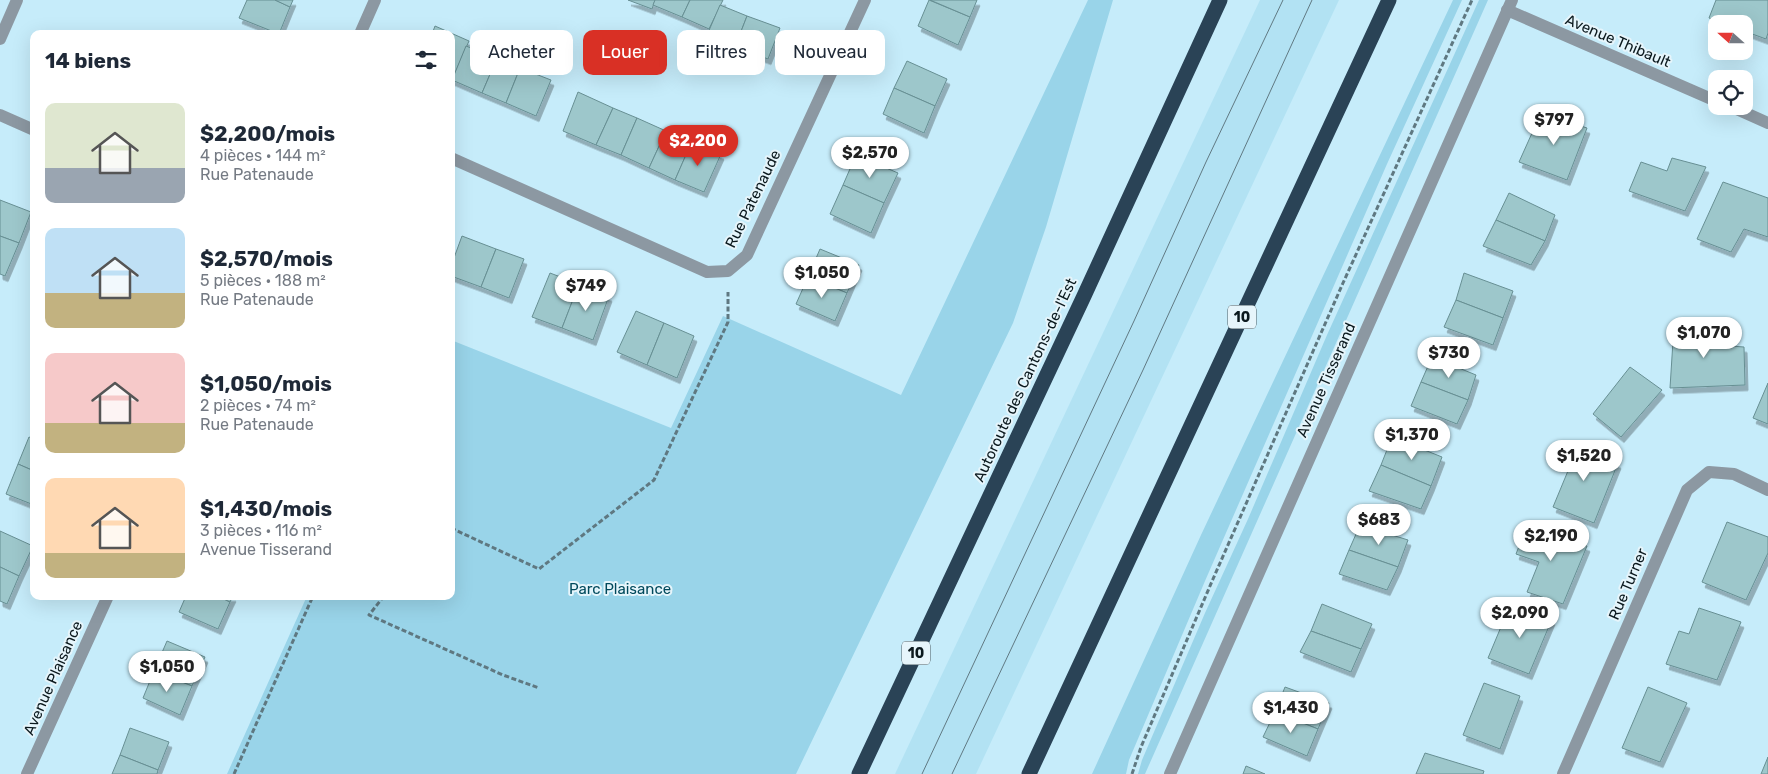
<!DOCTYPE html>
<html lang="fr">
<head>
<meta charset="utf-8">
<style>
  :root { --surface:#fff; --page:#f6f6f7; --text:#1f2937; --muted:#747a83; --accent:#d93025 }
  body { margin:0; font-family:Rubik,sans-serif; background:var(--page); color:var(--text); height:100vh; display:flex; flex-direction:column; font-size:19px; white-space:nowrap }
  * { box-sizing:border-box; margin:0 }
  p { font-size:16px; color:var(--muted) }
  .icon { flex:none; width:28px; height:28px; fill:none; stroke:currentColor; stroke-width:2; stroke-linecap:round; stroke-linejoin:round }
  .map { position:relative; flex:1; overflow:hidden }
  .side { position:absolute; left:30px; top:30px; width:425px; height:570px; display:flex; flex-direction:column; background:var(--surface); border-radius:10px; box-shadow:0 5px 20px #0002 }
  .side>* { flex:none }
  .banner { position:absolute; left:470px; top:30px; width:475px; height:45px; display:flex; gap:10px }
  .needle { width:32px; rotate:291deg }
  .tools { position:absolute; left:1708px; top:15px; display:grid; gap:10px }
  .tools a { display:grid; place-items:center; width:45px; height:45px; border-radius:10px; background:var(--surface); box-shadow:0 5px 20px #0002; font-size:25px }
  .price { position:absolute; translate:-50% -42px; padding:0 11px; border-radius:18px; background:#fff; color:#222; font-size:16px; line-height:32px; filter:drop-shadow(0 1px 2px #0008) }
  .price::after { content:''; position:absolute; left:50%; top:30px; width:15px; height:11px; margin-left:-8px; background:inherit; clip-path:polygon(0 0,100% 0,50% 100%) }
  .price.on { background:var(--accent); color:#fff }
  ul { padding:0; list-style:none }
  li { display:flex; align-items:center; gap:15px; height:125px; padding:0 15px }
  li span { display:grid; place-items:center; flex:none; width:140px; height:100px; border-radius:10px; color:#555 }
  li>.icon { margin-inline-start:auto }
  span .icon { width:60px; height:60px; fill:#fffc; stroke-width:1 }
  li b { font-size:21px }
  h2 { display:flex; justify-content:space-between; align-items:center; height:60px; padding:0 15px; font-size:21px }
  .pill { padding:0 18px; border-radius:10px; background:var(--surface); box-shadow:0 5px 20px #0002; font-size:18px; line-height:45px }
  .pill.on { background:var(--accent); color:#fff }
  .map>svg:first-child { display:block }
  .built { fill:#b2e2f3 }
  .green { fill:#99d4e9 }
  .building { fill:#9dc7cb; stroke:#678f93; filter:url(#shadow) }
  .lines { fill:none; stroke-linecap:round; stroke-linejoin:round }
  .path { stroke:#5f7881; stroke-width:3; stroke-dasharray:5 2.5; stroke-linecap:butt }
  .minor { stroke:#8c98a2; stroke-width:12 }
  .highway { stroke:#2a4356; stroke-width:15 }
  .tram { stroke:#607982; stroke-width:1 }
  .labels { text-anchor:middle; stroke-width:4; stroke-linejoin:round; paint-order:stroke }
  .shield { fill:#e6f5fb; stroke:#4d5b60; stroke-width:1 }
  .shield-label { font-size:14px; font-weight:bold; fill:#0b191e }
  .street-label { font-size:15px; fill:#0b191e; stroke:#e6f5fb }
  .park-label { font-size:15px; fill:#00495c; stroke:#e6f5fb }
</style>
</head>
<body>
<div class="map">
<svg width="1768" height="774" viewBox="0 0 1768 774">
  <defs>
    <filter id="shadow"><feDropShadow dx="3" dy="5.5" stdDeviation="0" flood-color="#0004"/></filter>
  </defs>
  <rect width="100%" height="100%" fill="#c6ecfa"/>
  <polygon class="built" points="1260,0 1339,0 976,774 895,774"/>
  <g class="green">
    <polygon points="1088,0 1113,0 1046,227 1013,323 796,774 227,774 307,596 451,596 451,340 671,428 723,316 901,395"/>
    <polygon points="1453,0 1462,0 1387,164 1205,581 1146,720 1129,760 1126,774 1092,774 1201,535"/>
    <polygon points="1479,0 1488,0 1145,774 1138,774 1142,760 1205,613 1248,519 1327,335"/>
  </g>
  <g class="building">
    <polygon points="247,0 275,0 290,7 279,34 239,18"/>
    <polygon points="275,0 293,0 290,7"/>
    <polygon points="628,0 655,0 652,9"/>
    <polygon points="655,0 690,0 682,17 653,5"/>
    <polygon points="690,0 723,0 709,29 682,17"/>
    <polygon points="929,0 970,17 958,45 918,26"/>
    <polygon points="930,0 977,0 970,17"/>
    <polygon points="1716,0 1768,0 1768,33 1766,39 1744,31 1744,24 1725,24 1709,18"/>
    <polygon points="720,5 747,16 735,47 707,35"/>
    <polygon points="747,16 780,28 768,59 735,47"/>
    <polygon points="435,26 469,41 452,80 451,34 432,34"/>
    <polygon points="466,46 497,58 482,93 452,80"/>
    <polygon points="497,58 520,68 506,103 482,93"/>
    <polygon points="907,61 947,79 935,106 894,88"/>
    <polygon points="520,68 551,80 536,116 506,103"/>
    <polygon points="894,88 935,106 924,133 883,114"/>
    <polygon points="578,92 613,108 596,145 563,131"/>
    <polygon points="613,108 637,118 621,155 596,145"/>
    <polygon points="1541,113 1587,128 1567,180 1519,162"/>
    <polygon points="637,118 666,131 649,168 621,155"/>
    <polygon points="666,131 692,141 675,180 649,168"/>
    <polygon points="692,141 721,154 704,192 675,180"/>
    <polygon points="856,155 898,173 884,203 843,185"/>
    <polygon points="1672,158 1706,167 1685,211 1629,191 1641,162 1667,171"/>
    <polygon points="1723,182 1768,198 1768,237 1744,229 1731,252 1697,239"/>
    <polygon points="843,185 884,203 871,233 830,214"/>
    <polygon points="1509,193 1555,215 1545,241 1496,220"/>
    <polygon points="0,200 31,212 19,243 0,236"/>
    <polygon points="1496,220 1545,241 1531,265 1483,246"/>
    <polygon points="0,236 19,243 5,276 0,274"/>
    <polygon points="462,236 496,249 481,287 451,276 451,266"/>
    <polygon points="496,249 524,259 509,298 481,287"/>
    <polygon points="820,249 859,265 847,293 808,277"/>
    <polygon points="550,273 579,284 562,328 532,317"/>
    <polygon points="1464,273 1513,291 1503,318 1456,300"/>
    <polygon points="808,277 847,293 835,321 796,304"/>
    <polygon points="579,284 609,296 593,340 562,328"/>
    <polygon points="1456,300 1503,318 1493,345 1444,327"/>
    <polygon points="636,311 664,323 647,365 617,352"/>
    <polygon points="664,323 694,336 677,378 647,365"/>
    <polygon points="1716,323 1717,345 1744,347 1745,385 1670,388 1674,325"/>
    <polygon points="1432,357 1476,375 1468,400 1421,382"/>
    <polygon points="1630,367 1662,390 1621,437 1593,414"/>
    <polygon points="1421,382 1468,400 1457,424 1411,406"/>
    <polygon points="1768,383 1768,424 1753,418"/>
    <polygon points="29,437 34,439 34,471 18,464"/>
    <polygon points="1392,437 1442,457 1431,486 1381,465"/>
    <polygon points="1562,441 1618,463 1594,523 1553,507 1570,466 1555,459"/>
    <polygon points="18,464 34,471 34,505 6,494"/>
    <polygon points="1381,465 1431,486 1421,509 1369,491"/>
    <polygon points="1727,522 1768,537 1768,553 1746,600 1702,582"/>
    <polygon points="1528,523 1587,546 1563,604 1527,592 1539,562 1516,554"/>
    <polygon points="1360,525 1408,540 1398,567 1349,550"/>
    <polygon points="0,531 33,546 19,576 0,567"/>
    <polygon points="1349,550 1398,567 1387,590 1339,574"/>
    <polygon points="0,567 19,576 7,604 0,601"/>
    <polygon points="186,596 218,596 230,602 218,629 179,612"/>
    <polygon points="218,596 233,596 230,602"/>
    <polygon points="1511,603 1552,619 1529,674 1488,658"/>
    <polygon points="1322,604 1372,624 1361,649 1311,631"/>
    <polygon points="1699,608 1741,622 1717,680 1666,664 1679,631 1689,634"/>
    <polygon points="1311,631 1361,649 1351,672 1300,652"/>
    <polygon points="167,641 205,657 192,686 154,671"/>
    <polygon points="154,671 192,686 180,715 143,698"/>
    <polygon points="1484,683 1520,696 1500,749 1463,735"/>
    <polygon points="1285,687 1329,703 1318,729 1275,712"/>
    <polygon points="1648,687 1687,703 1660,762 1622,748"/>
    <polygon points="1275,712 1318,729 1307,756 1263,737"/>
    <polygon points="130,728 169,742 158,770 120,755"/>
    <polygon points="1425,753 1484,771 1483,774 1416,774"/>
    <polygon points="120,755 158,770 157,774 112,774"/>
    <polygon points="1768,757 1768,774 1761,774"/>
    <polygon points="1246,766 1265,774 1243,774"/>
  </g>
  <g class="lines">
    <g class="path">
      <polyline points="451,528 539,569 654,480 728,322 728,292"/>
      <polyline points="384,596 369,615 503,675 539,688"/>
      <polyline points="234,774 313,596"/>
      <polyline points="1132,774 1141,747 1213,579 1343,283 1472,0"/>
    </g>
    <g class="minor">
      <polyline points="1507,10 1716,101"/>
      <polyline points="360,34 375,0"/>
      <polyline points="0,39 17,0"/>
      <polyline points="1730,106 1768,123"/>
      <polyline points="0,115 34,130"/>
      <polyline points="451,158 707,272 728,271 747,255 865,0"/>
      <polyline points="27,774 108,596"/>
      <polyline points="1170,774 1512,0"/>
      <polyline points="1563,774 1687,490 1709,472 1734,474 1768,490"/>
    </g>
    <g class="highway">
      <polyline points="859,774 1084,296 1220,0"/>
      <polyline points="1029,774 1389,0"/>
    </g>
    <g class="tram">
      <polyline points="922,774 1134,321 1206,162 1283,0"/>
      <polyline points="952,774 1143,370 1312,0"/>
    </g>
  </g>
  <g class="labels">
    <g class="shield">
      <rect x="1228" y="305.5" width="28" height="23" rx="4"/>
      <rect x="902" y="641.5" width="28" height="23" rx="4"/>
    </g>
    <g class="shield-label">
      <text x="1242" y="322">10</text>
      <text x="916" y="658">10</text>
    </g>
    <g class="street-label">
      <text transform="translate(1618 41) rotate(23)" y="5">Avenue Thibault</text>
      <text transform="translate(753 199) rotate(-64)" y="5">Rue Patenaude</text>
      <text transform="translate(1025 380) rotate(-65)" y="5">Autoroute des Cantons-de-l'Est</text>
      <text transform="translate(1326 380) rotate(-66)" y="5">Avenue Tisserand</text>
      <text transform="translate(1628 584) rotate(-67)" y="5">Rue Turner</text>
      <text transform="translate(53 678) rotate(-66)" y="5">Avenue Plaisance</text>
    </g>
    <g class="park-label">
      <text x="620" y="594">Parc Plaisance</text>
    </g>
  </g>
</svg>
<div class="tools">
<a><svg class="needle" viewBox="-14 -14 28 28"><path d="M0-13l5 13h-10z" fill="#e53935"/><path d="M0 13l5-13h-10z" fill="#747a83"/></svg></a>
<a><svg class="icon" aria-label="locate" viewBox="0 0 24 24"><circle cx="12" cy="12" r="6"/><path d="M12 2v4M12 18v4M2 12h4M18 12h4"/></svg></a>
</div>
<b class="price" style="left:1554px;top:146px">$797</b>
<b class="price on" style="left:698px;top:167px">$2,200</b>
<b class="price" style="left:870px;top:179px">$2,570</b>
<b class="price" style="left:822px;top:299px">$1,050</b>
<b class="price" style="left:586px;top:312px">$749</b>
<b class="price" style="left:1704px;top:359px">$1,070</b>
<b class="price" style="left:1449px;top:379px">$730</b>
<b class="price" style="left:1412px;top:461px">$1,370</b>
<b class="price" style="left:1584px;top:482px">$1,520</b>
<b class="price" style="left:1379px;top:546px">$683</b>
<b class="price" style="left:1551px;top:562px">$2,190</b>
<b class="price" style="left:1520px;top:639px">$2,090</b>
<b class="price" style="left:167px;top:693px">$1,050</b>
<b class="price" style="left:1291px;top:734px">$1,430</b>
<div class="banner">
<a class="pill">Acheter</a>
<a class="pill on">Louer</a>
<a class="pill">Filtres</a>
<a class="pill">Nouveau</a>
</div>
<section class="side">
<h2>14 biens<svg class="icon" aria-label="filters" viewBox="0 0 24 24"><path d="M4 7h16M4 17h16"/><circle cx="9" cy="7" r="2"/><circle cx="15" cy="17" r="2"/></svg></h2>
<ul>
<li><span style="background:linear-gradient(#dfe7d0 65%,#9aa5b1 0)"><svg class="icon" aria-label="home" viewBox="0 0 24 24"><path d="M3 11l9-7 9 7M6 9v11h12V9"/></svg></span><div><b>$2,200/mois</b><p>4 pièces · 144 m²</p><p>Rue Patenaude</p></div></li>
<li><span style="background:linear-gradient(#bfe0f5 65%,#c2b280 0)"><svg class="icon" aria-label="home" viewBox="0 0 24 24"><path d="M3 11l9-7 9 7M6 9v11h12V9"/></svg></span><div><b>$2,570/mois</b><p>5 pièces · 188 m²</p><p>Rue Patenaude</p></div></li>
<li><span style="background:linear-gradient(#f6c9c9 70%,#c2b280 0)"><svg class="icon" aria-label="home" viewBox="0 0 24 24"><path d="M3 11l9-7 9 7M6 9v11h12V9"/></svg></span><div><b>$1,050/mois</b><p>2 pièces · 74 m²</p><p>Rue Patenaude</p></div></li>
<li><span style="background:linear-gradient(#ffd9b3 75%,#c2b280 0)"><svg class="icon" aria-label="home" viewBox="0 0 24 24"><path d="M3 11l9-7 9 7M6 9v11h12V9"/></svg></span><div><b>$1,430/mois</b><p>3 pièces · 116 m²</p><p>Avenue Tisserand</p></div></li>
</ul>
</section>
</div>
</body>
</html>
